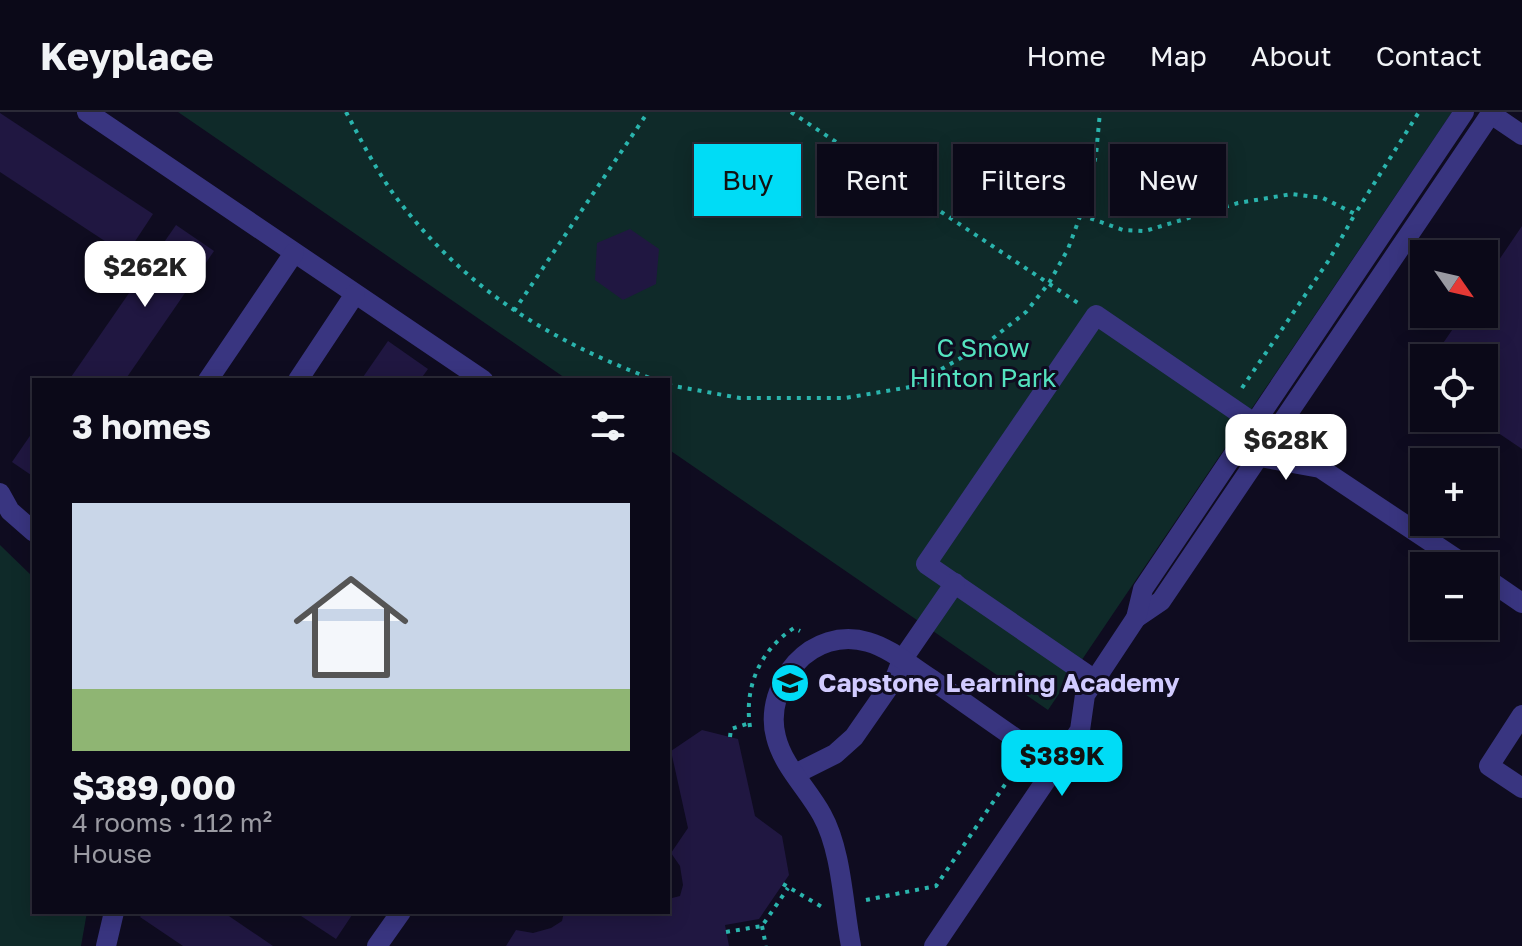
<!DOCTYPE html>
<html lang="en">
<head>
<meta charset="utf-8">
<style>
  :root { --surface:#0b0918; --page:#141221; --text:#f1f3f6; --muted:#9a9aa2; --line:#2b2a37; --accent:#00dcf6 }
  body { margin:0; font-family:"Golos Text",sans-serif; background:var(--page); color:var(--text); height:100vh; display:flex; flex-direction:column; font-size:30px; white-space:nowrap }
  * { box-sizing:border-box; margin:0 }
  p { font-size:26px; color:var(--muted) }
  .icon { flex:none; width:44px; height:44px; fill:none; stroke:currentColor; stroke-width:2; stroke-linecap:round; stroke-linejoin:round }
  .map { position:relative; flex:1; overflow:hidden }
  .sheet { position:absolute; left:32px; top:266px; width:638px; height:536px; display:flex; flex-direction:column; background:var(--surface); border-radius:0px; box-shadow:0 4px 20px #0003,0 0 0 2px var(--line) }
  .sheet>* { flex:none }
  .hud { position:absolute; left:694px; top:32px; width:708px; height:72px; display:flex; gap:16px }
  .needle { width:52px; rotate:124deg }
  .buttons { position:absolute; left:1410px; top:128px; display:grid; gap:16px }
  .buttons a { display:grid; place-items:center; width:88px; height:88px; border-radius:0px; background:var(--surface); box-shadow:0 4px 20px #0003,0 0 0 2px var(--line); font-size:40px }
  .price { position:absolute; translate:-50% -68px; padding:0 18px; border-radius:16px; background:#fff; color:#222; font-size:26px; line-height:52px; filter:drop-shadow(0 2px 4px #0008) }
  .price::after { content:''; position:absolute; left:50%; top:48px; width:24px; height:18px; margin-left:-12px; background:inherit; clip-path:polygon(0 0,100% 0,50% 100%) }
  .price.active { background:var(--accent); color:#111 }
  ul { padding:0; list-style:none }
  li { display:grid; align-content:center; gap:16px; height:424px; padding:0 40px }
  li+li { border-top:2px solid var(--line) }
  li span { display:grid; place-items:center; height:248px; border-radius:0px; color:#555 }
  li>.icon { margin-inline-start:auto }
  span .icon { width:144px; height:144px; fill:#fffc; stroke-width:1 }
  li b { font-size:34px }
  h2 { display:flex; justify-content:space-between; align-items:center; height:96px; padding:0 40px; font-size:34px }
  .chip { padding:0 28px; border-radius:0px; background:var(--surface); box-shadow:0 4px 20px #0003,0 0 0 2px var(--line); font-size:28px; line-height:72px }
  .chip.active { background:var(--accent); color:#111 }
  header { display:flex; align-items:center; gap:48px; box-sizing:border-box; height:112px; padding:0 40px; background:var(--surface); border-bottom:2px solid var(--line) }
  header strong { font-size:38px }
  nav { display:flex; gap:44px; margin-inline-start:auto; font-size:28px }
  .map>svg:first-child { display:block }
  .green { fill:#0f2a29 }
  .building { fill:#201741 }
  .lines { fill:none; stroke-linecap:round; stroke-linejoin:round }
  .path { stroke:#2ab4ad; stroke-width:4; stroke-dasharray:4 6; stroke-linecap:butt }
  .minor { stroke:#393580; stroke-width:20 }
  .labels { text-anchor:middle; stroke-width:6; stroke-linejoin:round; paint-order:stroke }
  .park-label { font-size:26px; fill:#54e2bf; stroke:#0f0c20 }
  .poi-label { font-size:26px; font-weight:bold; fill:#d1cbff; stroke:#0f0c20; text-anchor:start }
</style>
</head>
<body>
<header>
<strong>Keyplace</strong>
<nav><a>Home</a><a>Map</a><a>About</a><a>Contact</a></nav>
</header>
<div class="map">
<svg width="1522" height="834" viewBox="0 0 1522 834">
  <rect width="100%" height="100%" fill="#0f0c20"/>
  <g class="green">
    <polygon points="178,0 1452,0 1048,598 668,337 668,268 568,268"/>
    <polygon points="0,433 34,466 34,800 87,800 81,834 0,834"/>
  </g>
  <g class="building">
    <polygon points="0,1 153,102 126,143 0,60"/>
    <polygon points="176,113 214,139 125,268 69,268"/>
    <polygon points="1522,114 1522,337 1476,306 1484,306 1484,246 1433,246 1463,202 1484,202 1484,170"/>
    <polygon points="630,117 659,137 656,172 623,188 595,168 597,131"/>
    <polygon points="388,229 428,257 420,268 361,268"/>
    <polygon points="34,318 34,365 12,350"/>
    <polygon points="702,618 738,627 755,704 782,724 789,763 759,807 725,813 729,834 506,834 516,818 533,821 551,816 562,809 564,800 668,800 668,787 680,784 683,773 680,754 671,741 688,716 671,639"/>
    <polygon points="144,800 223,800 273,834 183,834 140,805"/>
    <polygon points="295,800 354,800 336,827"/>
  </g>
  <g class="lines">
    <g class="path">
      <path d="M 346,0 C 361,28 376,58 395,84 C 465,177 548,228 655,268"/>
      <polyline points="791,0 1078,191"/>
      <polyline points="1081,103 1123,118 1145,119 1238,91 1292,82 1323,86 1355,102 1419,0"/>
      <polyline points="514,199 648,0"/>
      <polyline points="668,273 740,286 845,286 910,275 987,231 1026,200 1049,171 1068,137 1085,91 1096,43 1100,0"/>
      <polyline points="1242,276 1329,148 1355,102"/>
      <path d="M 750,615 C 744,575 760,538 794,516 L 800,519"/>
      <polyline points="730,625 731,617 750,611"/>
      <polyline points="783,772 822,795"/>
      <polyline points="866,788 936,774 1017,655"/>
      <polyline points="762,814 766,834"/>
      <polyline points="726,820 762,814 788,776"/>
    </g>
    <g class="minor">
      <polyline points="87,0 483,268"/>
      <polyline points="1491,2 1522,23"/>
      <polyline points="208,268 294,141"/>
      <polyline points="298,268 355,182"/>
      <polyline points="1285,307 1320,356"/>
      <polyline points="1260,345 1320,356 1467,454"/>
      <polyline points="0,381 10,399 34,420"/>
      <polyline points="1484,465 1522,491"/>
      <polyline points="1136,506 1161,489 1492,0"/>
      <polyline points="1095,568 926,452 1096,203 1273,324"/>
      <polyline points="1522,603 1489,654 1522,676"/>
      <polyline points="795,662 835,642 854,625 895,566 902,548 955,471"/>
      <polyline points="106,834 114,800"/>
      <polyline points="377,834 401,800"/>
      <path d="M 851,834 C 843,794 842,739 822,703 C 808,677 783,654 776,625 C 769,599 779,570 796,551 C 814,531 841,522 868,530 C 890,536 912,555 931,567 C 972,596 1014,626 1056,654"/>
      <polyline points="934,834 1080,618 1085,583 1136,506 1143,477 1464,0"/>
    </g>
  </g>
  <defs>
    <g id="school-disc" transform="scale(2)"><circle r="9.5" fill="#00dcf6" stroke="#0f0c20"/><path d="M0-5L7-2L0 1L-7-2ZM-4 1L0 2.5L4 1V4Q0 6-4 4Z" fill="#111"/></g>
  </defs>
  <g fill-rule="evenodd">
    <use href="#school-disc" x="790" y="571"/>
  </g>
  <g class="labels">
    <g class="park-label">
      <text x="983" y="245">C Snow<tspan x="983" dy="30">Hinton Park</tspan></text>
    </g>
    <g class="poi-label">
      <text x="818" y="580">Capstone Learning Academy</text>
    </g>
  </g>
</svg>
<div class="buttons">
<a><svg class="needle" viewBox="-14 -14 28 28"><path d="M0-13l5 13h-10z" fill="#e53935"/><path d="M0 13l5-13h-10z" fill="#9a9aa2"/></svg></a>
<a><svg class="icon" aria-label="locate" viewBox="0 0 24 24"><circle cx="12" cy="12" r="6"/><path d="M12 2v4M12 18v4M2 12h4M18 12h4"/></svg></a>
<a>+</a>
<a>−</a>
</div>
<b class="price" style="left:145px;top:197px">$262K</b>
<b class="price" style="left:1286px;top:370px">$628K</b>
<b class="price active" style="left:1062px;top:686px">$389K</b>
<div class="hud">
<a class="chip active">Buy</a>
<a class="chip">Rent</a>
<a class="chip">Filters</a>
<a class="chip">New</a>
</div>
<section class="sheet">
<h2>3 homes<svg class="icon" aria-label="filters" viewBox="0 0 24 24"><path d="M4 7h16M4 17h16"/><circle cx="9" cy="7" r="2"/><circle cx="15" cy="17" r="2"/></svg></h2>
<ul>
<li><span style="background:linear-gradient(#c9d6e8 75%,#8fb573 0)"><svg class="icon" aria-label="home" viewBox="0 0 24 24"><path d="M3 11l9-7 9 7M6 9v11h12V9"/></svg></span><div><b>$389,000</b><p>4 rooms · 112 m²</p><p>House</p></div></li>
</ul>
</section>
</div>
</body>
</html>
